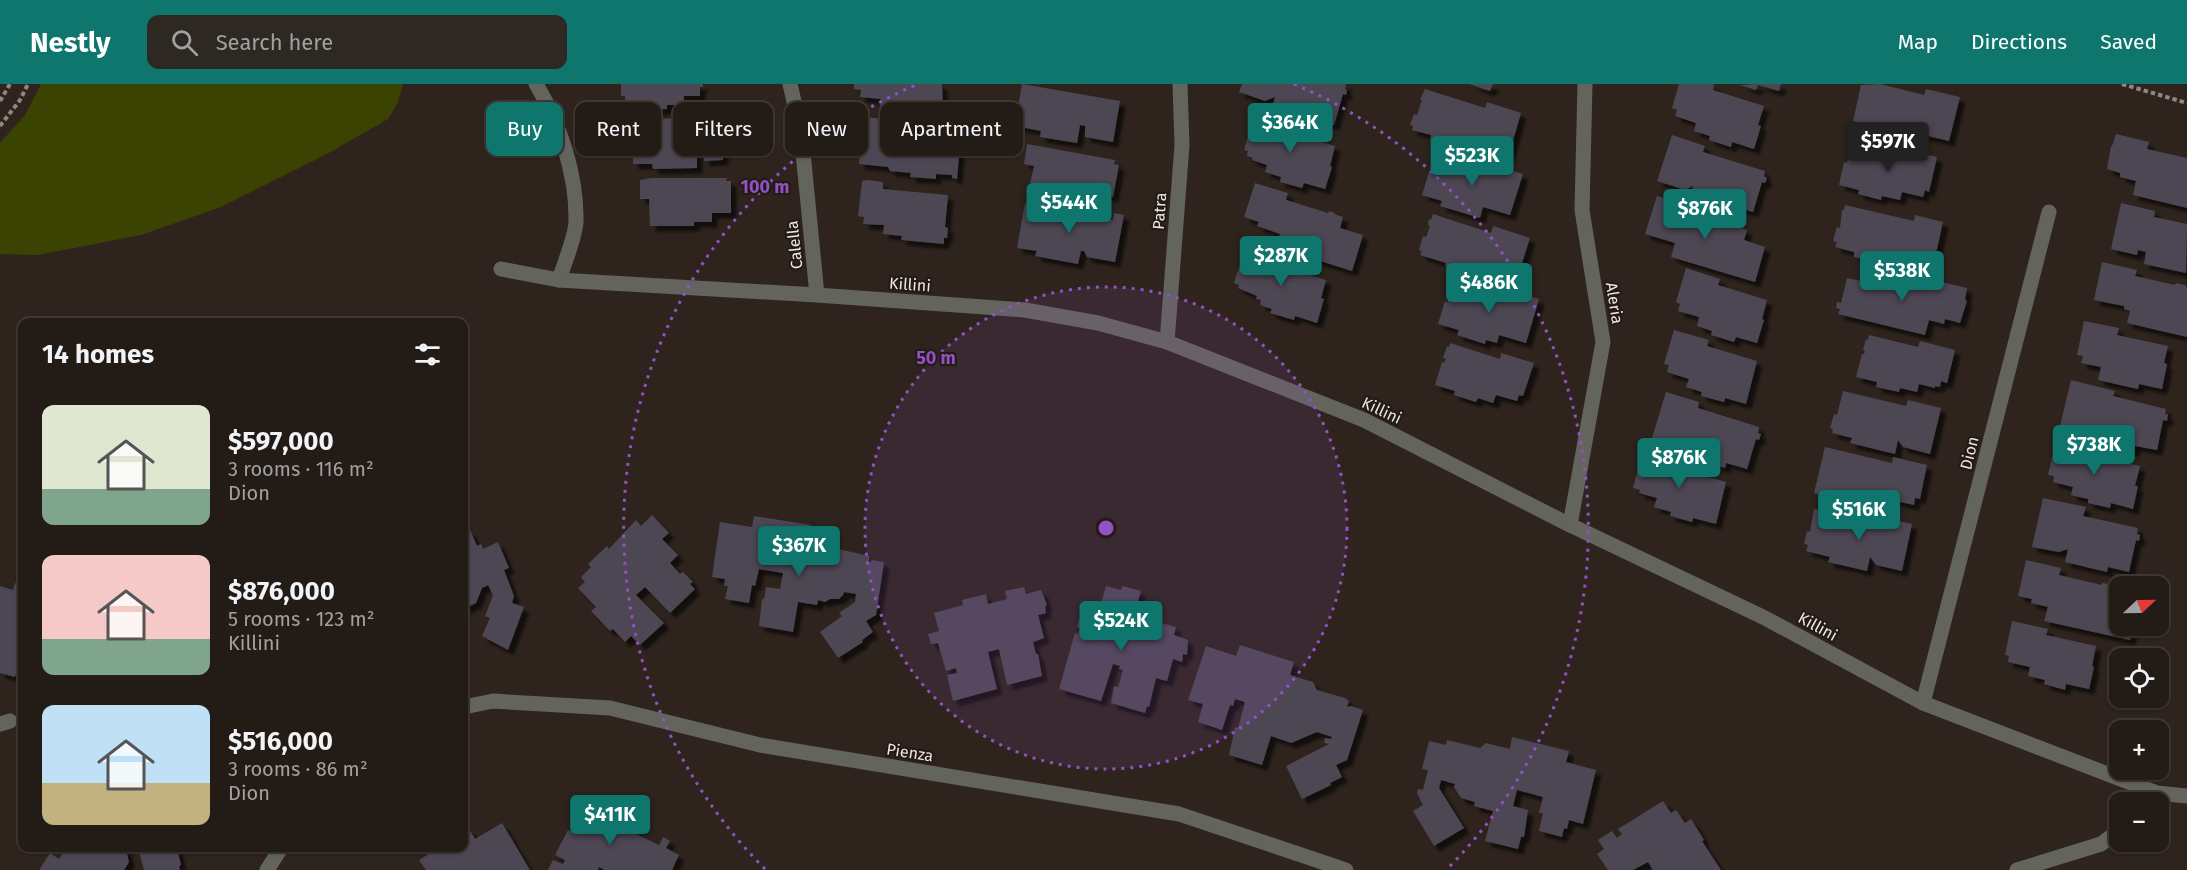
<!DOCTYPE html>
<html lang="en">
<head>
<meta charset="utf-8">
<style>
  :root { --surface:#221b16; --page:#2e2823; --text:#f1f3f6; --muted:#a2a1a1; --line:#3f3935; --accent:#0f766e }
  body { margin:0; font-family:"Fira Sans",sans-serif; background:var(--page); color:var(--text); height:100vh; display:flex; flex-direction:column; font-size:22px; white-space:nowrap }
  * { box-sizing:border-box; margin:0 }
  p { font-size:20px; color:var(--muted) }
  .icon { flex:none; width:33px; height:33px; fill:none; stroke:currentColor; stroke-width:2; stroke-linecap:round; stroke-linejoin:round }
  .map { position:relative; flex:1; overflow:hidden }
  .details { position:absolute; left:18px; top:234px; width:450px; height:534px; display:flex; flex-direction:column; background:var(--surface); border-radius:12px; box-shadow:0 2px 4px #0004,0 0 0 2px var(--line) }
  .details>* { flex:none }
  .hud { position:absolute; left:486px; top:18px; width:570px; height:54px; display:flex; gap:12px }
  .needle { width:39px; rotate:68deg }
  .controls { position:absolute; left:2109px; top:492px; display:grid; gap:12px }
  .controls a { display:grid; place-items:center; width:60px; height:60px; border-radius:12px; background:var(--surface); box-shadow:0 2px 4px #0004,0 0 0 2px var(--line); font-size:30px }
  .price { position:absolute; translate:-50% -51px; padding:0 14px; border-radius:6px; background:var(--accent); color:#fff; font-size:20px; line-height:39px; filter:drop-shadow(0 2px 3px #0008) }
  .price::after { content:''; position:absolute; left:50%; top:36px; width:18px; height:14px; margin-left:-9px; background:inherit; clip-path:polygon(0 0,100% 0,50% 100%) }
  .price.active { background:#222; color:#fff }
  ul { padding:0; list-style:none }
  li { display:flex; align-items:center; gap:18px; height:150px; padding:0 24px }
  li span { display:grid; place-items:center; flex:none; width:168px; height:120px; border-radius:12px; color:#555 }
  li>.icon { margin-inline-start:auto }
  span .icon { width:72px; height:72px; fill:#fffc; stroke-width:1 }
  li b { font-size:26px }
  h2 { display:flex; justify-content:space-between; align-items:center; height:72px; padding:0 24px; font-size:26px }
  .tag { padding:0 21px; border-radius:12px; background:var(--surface); box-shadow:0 2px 4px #0004,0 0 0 2px var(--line); font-size:21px; line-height:54px }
  .tag.active { background:var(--accent); color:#fff }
  header { display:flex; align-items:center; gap:36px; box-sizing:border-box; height:84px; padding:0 30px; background:var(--accent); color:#fff }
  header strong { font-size:28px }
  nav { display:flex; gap:33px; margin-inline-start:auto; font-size:21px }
  .search { width:420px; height:54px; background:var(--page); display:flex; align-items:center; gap:15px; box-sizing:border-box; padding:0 21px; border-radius:12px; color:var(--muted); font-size:22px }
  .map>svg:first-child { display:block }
  .green { fill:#3b4303 }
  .building { fill:#4d4752; filter:url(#shadow) }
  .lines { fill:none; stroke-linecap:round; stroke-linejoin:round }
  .path { stroke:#8f8781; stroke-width:4; stroke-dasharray:4.5 3; stroke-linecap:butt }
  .service { stroke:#64645e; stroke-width:15 }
  .minor { stroke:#64645e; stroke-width:15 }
  .ring { fill:none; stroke:#9251c6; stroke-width:3; stroke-dasharray:3 6 }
  .labels { text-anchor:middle; stroke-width:4.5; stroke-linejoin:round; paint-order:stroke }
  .street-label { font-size:16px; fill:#ede7e2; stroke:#241b14 }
  .centre { fill:#9251c6; stroke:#241b14; stroke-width:3 }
  .ring-label { font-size:18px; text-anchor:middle; font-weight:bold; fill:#9251c6; stroke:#241b14; stroke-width:4.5; stroke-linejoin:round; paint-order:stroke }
</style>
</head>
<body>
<header>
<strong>Nestly</strong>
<div class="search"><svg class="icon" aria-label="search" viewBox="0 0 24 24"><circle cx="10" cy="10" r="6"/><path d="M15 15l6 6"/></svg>Search here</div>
<nav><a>Map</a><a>Directions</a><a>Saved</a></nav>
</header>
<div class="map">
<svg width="2187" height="786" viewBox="0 0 2187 786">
  <defs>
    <filter id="shadow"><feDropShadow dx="5.5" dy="5.5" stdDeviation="1.5" flood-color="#0009"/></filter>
  </defs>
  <rect width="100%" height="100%" fill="#2e241d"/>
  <polygon class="green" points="41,0 403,0 397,20 388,35 327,70 221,123 141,151 38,171 0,170 0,59 25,31"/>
  <g class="building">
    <polygon points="621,0 703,0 703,3 700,3 700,12 684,12 684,21 667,21 667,25 643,26 643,21 625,22 625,12 621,12"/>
    <polygon points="854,0 942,0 943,28 939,28 939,33 884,28 880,23 881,15 860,13 861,6 854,5"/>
    <polygon points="1022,0 1120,17 1113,58 1085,53 1085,42 1080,41 1077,59 1040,53 1041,47 1015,42"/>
    <polygon points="1242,0 1346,0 1345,5 1347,6 1346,11 1343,10 1334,41 1313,35 1312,39 1271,27 1275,13 1265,17 1239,8"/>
    <polygon points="1469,0 1493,0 1490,7"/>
    <polygon points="1679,0 1712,0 1714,1 1713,6 1764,22 1758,41 1761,42 1754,65 1732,58 1731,63 1709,56 1710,52 1694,47 1696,39 1675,32 1677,26 1672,24"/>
    <polygon points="1757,0 1781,0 1779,7 1758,1 1756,6 1740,1"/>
    <polygon points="1880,0 1924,11 1926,5 1960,13 1949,57 1915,49 1913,58 1872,47 1873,42 1853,37 1861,1"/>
    <polygon points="1425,5 1485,24 1487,18 1521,29 1508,74 1480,66 1476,57 1472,71 1430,57 1431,51 1412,46 1413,42 1410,41 1414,30 1417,31 1422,16 1420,16"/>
    <polygon points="1254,32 1287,42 1286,47 1335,62 1330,82 1332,83 1325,105 1304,99 1302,104 1280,98 1281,93 1265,88 1267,81 1252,76 1253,74 1247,72 1248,67 1244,66"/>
    <polygon points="863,33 896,36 896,42 961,48 957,95 952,94 952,91 936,90 936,95 910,93 911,89 890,87 888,83 859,80"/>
    <polygon points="713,34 714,44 720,44 719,42 732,42 733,67 723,67 723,76 704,77 704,65 697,65 697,84 653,85 652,80 633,80 632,35"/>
    <polygon points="2116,50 2149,58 2147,65 2187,74 2187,124 2133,111 2136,97 2120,93 2120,89 2107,85 2111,62 2112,62"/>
    <polygon points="1672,51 1705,62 1703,68 1765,87 1764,92 1767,94 1765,99 1762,98 1753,128 1732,122 1730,127 1689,114 1693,102 1685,106 1657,97"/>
    <polygon points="1027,60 1115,76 1114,80 1119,81 1113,113 1093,109 1091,118 1074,114 1074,118 1052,115 1050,109 1029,105 1034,82 1024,80"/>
    <polygon points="1852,60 1901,71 1903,65 1937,73 1929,108 1925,106 1923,113 1902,108 1900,116 1882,112 1881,116 1858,110 1859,106 1839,101 1844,78 1847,79"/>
    <polygon points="1438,70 1488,85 1489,80 1523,90 1510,131 1483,123 1480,134 1440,122 1442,117 1422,111 1429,88 1432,89 1433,86 1431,85 1434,73 1436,74"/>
    <polygon points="651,94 727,94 726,97 731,97 731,129 712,129 712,138 694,138 694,142 650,142 649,115 640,115 640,96"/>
    <polygon points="867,96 883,98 883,105 948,111 945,143 948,144 947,154 944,154 944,160 901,156 902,152 883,150 884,141 863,140 864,133 858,132 862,97"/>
    <polygon points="1255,99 1288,109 1286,116 1328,129 1329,127 1335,129 1334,130 1343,133 1340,144 1363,151 1352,187 1276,163 1280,150 1257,142 1259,138 1244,133"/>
    <polygon points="1657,112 1692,122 1690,129 1731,141 1731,139 1738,141 1738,143 1747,146 1744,156 1765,163 1755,198 1671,173 1675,159 1645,150"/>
    <polygon points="1025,119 1113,136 1114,129 1124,131 1115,178 1087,173 1084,167 1081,167 1078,180 1035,172 1037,167 1017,164"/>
    <polygon points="2121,119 2155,127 2154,133 2187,140 2186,189 2144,180 2146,168 2138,166 2137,171 2111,165"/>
    <polygon points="1845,121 1914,137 1915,131 1943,138 1933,183 1906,177 1901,170 1901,172 1898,172 1896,182 1854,173 1854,168 1835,163 1837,158 1833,157 1837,143 1840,144 1842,126 1844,126"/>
    <polygon points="1433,130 1491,149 1493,142 1530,154 1517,195 1484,184 1482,193 1445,182 1446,179 1420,171 1422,167 1419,166 1423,152 1426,153 1430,142 1428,141 1429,135 1431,136"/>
    <polygon points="1245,164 1277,174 1275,180 1326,196 1321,214 1324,215 1317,239 1295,232 1294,236 1270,229 1272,225 1260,221 1261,216 1256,215 1257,212 1238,204 1239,201 1234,199"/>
    <polygon points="2102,178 2137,186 2135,192 2175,201 2176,199 2185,201 2187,204 2187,253 2127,239 2130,227 2124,225 2124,222 2094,216"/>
    <polygon points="1686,184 1720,195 1718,201 1767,216 1762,235 1764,236 1757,259 1736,253 1734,258 1711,251 1712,247 1697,242 1699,233 1678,227 1680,220 1676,218"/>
    <polygon points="1872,188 1889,190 1889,192 1931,202 1933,196 1967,204 1965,216 1967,217 1960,239 1945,235 1944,240 1929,236 1925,251 1838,230 1840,225 1836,224 1837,218 1841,219 1847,194 1870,199"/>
    <polygon points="1453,198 1499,212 1501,204 1539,215 1526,259 1499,251 1497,259 1486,256 1485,260 1457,251 1459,246 1438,240 1445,217 1448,218"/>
    <polygon points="2084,237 2119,244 2117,251 2168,262 2164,279 2167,280 2162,305 2139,300 2138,305 2098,296 2101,283 2081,279 2083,272 2077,271"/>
    <polygon points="1674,246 1709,256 1707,262 1757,277 1746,320 1725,314 1724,318 1701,312 1702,308 1686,303 1689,295 1667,288 1669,281 1664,280"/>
    <polygon points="1869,251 1918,263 1920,257 1955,266 1947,299 1941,297 1940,303 1935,302 1935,304 1919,300 1917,308 1900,304 1899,308 1876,303 1877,298 1856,293 1862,270 1864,270 1865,267 1863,266 1866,255 1868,256"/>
    <polygon points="1450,259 1500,275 1501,269 1534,279 1523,312 1519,311 1517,317 1496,311 1493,319 1478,314 1476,318 1454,311 1455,307 1435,301 1442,278 1444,279 1446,275 1443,274 1447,262 1449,263"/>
    <polygon points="2071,296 2115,307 2113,312 2166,325 2165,330 2168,330 2167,337 2163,336 2157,366 2135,362 2134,367 2092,357 2095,344 2086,348 2060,342"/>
    <polygon points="1843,307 1906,322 1908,316 1941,324 1930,370 1903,363 1898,356 1895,370 1850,359 1852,354 1832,349 1833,345 1830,344 1834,330 1837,331"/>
    <polygon points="1666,308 1699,318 1698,324 1759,343 1758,349 1761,350 1759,356 1756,355 1747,385 1726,379 1725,384 1683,371 1687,357 1684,357 1678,362 1652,354"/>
    <polygon points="2056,357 2090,364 2089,371 2140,382 2135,402 2138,402 2133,425 2111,419 2110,424 2088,419 2088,415 2071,411 2073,403 2053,398 2054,392 2048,391"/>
    <polygon points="1825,363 1892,379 1893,373 1927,381 1920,415 1915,414 1914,421 1891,416 1890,424 1874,420 1873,425 1814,409"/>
    <polygon points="1643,366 1676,375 1673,383 1726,398 1716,440 1693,434 1692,438 1670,432 1671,428 1654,423 1657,414 1639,409 1640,406 1633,404"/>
    <polygon points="2043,414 2086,423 2083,432 2138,444 2137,450 2140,451 2139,457 2136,456 2129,488 2108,483 2107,488 2065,478 2068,465 2059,468 2032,463"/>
    <polygon points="1814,425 1879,439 1880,433 1912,440 1902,487 1876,481 1870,473 1867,487 1828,478 1830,473 1806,467 1808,461 1804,460 1807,447 1810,448"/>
    <polygon points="652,431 669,449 662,455 678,471 670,479 680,490 683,488 693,498 690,500 695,505 670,529 645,503 636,511 664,539 640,561 631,552 625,558 613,545 610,547 591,527 596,523 578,504 585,498 581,493 591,483 588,480 607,462 609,465 636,436 641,442"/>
    <polygon points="754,432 811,441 809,454 832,458 838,465 869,472 869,479 872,476 884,478 876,531 866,537 873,548 862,556 863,558 838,574 820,548 842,532 839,529 855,518 856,510 844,508 843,511 839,515 830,515 825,518 818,516 817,521 798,518 793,548 759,542 762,515 764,515 766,503 780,505 783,489 759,485 755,502 752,501 749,519 725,515 728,502 724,502 725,495 712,493 720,438 752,443"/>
    <polygon points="470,446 477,462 481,460 483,465 498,458 509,484 504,486 514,512 512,519 524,523 508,566 482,552 490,534 485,532 493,511 488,501 482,504 476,519 464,525 464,448"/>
    <polygon points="2026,476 2061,484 2059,491 2102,501 2102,499 2109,500 2109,502 2117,504 2115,515 2120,516 2120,542 2133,542 2130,556 2044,537 2048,523 2031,519 2032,515 2018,512"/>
    <polygon points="15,499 22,501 22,567 15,593 0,589 0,502 13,506"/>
    <polygon points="1106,502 1121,506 1123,502 1141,507 1135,528 1140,530 1139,533 1176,543 1174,551 1188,556 1187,571 1183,570 1182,578 1173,575 1167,597 1156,594 1149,623 1147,622 1145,629 1111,619 1114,602 1118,603 1123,586 1119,585 1120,582 1113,580 1101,617 1059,605 1075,549 1078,550 1080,544 1077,543 1079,535 1082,537 1085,526 1098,530"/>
    <polygon points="1024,503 1026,510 1041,506 1047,521 1045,522 1046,529 1038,531 1044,554 1033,558 1036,570 1038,570 1042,592 1007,601 999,565 988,568 997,605 953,617 947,591 957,589 956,584 946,587 938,559 931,560 928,550 939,547 934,529 963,521 962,516 986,510 988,520 1007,515 1005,507"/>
    <polygon points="2012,537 2048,545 2046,551 2096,562 2092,582 2094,583 2089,605 2066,600 2065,606 2044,600 2045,596 2028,592 2030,583 2008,578 2009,572 2005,571"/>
    <polygon points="1240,561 1294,578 1290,591 1313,598 1317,606 1345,614 1349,617 1347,623 1351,622 1363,626 1347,676 1336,681 1342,693 1330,699 1331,701 1302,715 1286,682 1329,660 1324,659 1325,654 1331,655 1332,653 1317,648 1291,659 1271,652 1262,681 1229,671 1235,643 1238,644 1245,618 1235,615 1233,622 1230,621 1222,646 1198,638 1203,620 1188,616 1206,562 1236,572"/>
    <polygon points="1512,653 1569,667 1566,678 1596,686 1583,740 1569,736 1567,745 1564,744 1562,753 1539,747 1543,729 1539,729 1543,713 1517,706 1513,722 1528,726 1524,753 1521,753 1518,765 1485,757 1493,727 1474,722 1475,718 1461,714 1454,703 1455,700 1441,696 1439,704 1464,744 1434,762 1413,727 1423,721 1417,709 1418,705 1423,706 1428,686 1422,685 1429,657 1446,661 1447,656 1480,664 1486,659 1510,665"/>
    <polygon points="1663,717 1671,729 1676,726 1685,739 1691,735 1704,756 1702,757 1721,786 1653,786 1648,778 1633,786 1608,786 1597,770 1604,765 1598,756 1612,747 1617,754 1622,750 1618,745"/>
    <polygon points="591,722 612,732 614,727 636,738 632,748 659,761 663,753 670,757 666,764 679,771 672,786 604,786 599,783 598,786 548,786 553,776 563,780 565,776 555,771 568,746 571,747 581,725 588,728"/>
    <polygon points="502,739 530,786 426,786 419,776 439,764 464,764 464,749 469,745 475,755"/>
    <polygon points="67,764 122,764 126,765 129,778 124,786 39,786 50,769 59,775"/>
    <polygon points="138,764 177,764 181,781 179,782 180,786 144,786"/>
  </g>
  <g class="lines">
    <g class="path">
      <polyline points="2122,0 2187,19"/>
      <polyline points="0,17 10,0"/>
      <polyline points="0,42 20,16 28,0"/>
    </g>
    <g class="service">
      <path d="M 536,0 C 560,40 577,91 576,138 C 575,154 564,180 559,196"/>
      <polyline points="0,640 10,637"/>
      <polyline points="2017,786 2101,760 2120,746"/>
    </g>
    <g class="minor">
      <polyline points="790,0 801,48 817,211"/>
      <polyline points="501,185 559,196 817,211 1025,226 1098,239 1167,258 1364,336 1570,441 1763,533 1923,619 2157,709 2187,712"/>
      <polyline points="1167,258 1182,61 1180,0"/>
      <polyline points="1570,441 1603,258 1582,126 1585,0"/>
      <polyline points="1923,619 2049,128"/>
      <polyline points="464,623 493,617 610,624 760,661 1179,730 1346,786"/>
      <polyline points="267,786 281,764"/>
    </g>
  </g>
  <circle cx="1106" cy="444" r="241" fill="#9251c6" fill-opacity=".12"/>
  <g class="ring">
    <circle cx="1106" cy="444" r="241"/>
    <path d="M765 785A482 482 0 0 1 918 0M1294 0A482 482 0 0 1 1447 785"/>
  </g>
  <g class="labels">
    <g class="street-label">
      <text transform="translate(1159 127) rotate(-86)" y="6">Patra</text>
      <text transform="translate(794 161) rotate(-96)" y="6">Calella</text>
      <text transform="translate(910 200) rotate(4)" y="6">Killini</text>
      <text transform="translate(1615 219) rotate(81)" y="6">Aleria</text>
      <text transform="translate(1382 326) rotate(25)" y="6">Killini</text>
      <text transform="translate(1969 369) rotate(-76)" y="6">Dion</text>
      <text transform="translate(1818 542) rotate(29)" y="6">Killini</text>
      <text transform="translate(910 668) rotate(9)" y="6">Pienza</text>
    </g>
  </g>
  <circle cx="1106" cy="444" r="9" class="centre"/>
  <g class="ring-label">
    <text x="765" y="109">100 m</text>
    <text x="936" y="280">50 m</text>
  </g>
</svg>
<div class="controls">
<a><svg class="needle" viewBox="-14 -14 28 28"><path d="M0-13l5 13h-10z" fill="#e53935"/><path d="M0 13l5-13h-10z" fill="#a2a1a1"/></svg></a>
<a><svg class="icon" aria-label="locate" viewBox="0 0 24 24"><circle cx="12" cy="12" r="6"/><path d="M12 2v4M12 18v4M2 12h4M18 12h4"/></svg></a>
<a>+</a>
<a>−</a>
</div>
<b class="price" style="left:1290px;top:70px">$364K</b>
<b class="price active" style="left:1888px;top:89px">$597K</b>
<b class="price" style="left:1472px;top:103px">$523K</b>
<b class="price" style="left:1069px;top:150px">$544K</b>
<b class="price" style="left:1705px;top:156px">$876K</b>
<b class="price" style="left:1281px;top:203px">$287K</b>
<b class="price" style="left:1902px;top:218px">$538K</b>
<b class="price" style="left:1489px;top:230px">$486K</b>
<b class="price" style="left:2094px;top:392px">$738K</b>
<b class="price" style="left:1679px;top:405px">$876K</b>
<b class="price" style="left:1859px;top:457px">$516K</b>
<b class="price" style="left:799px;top:493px">$367K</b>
<b class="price" style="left:1121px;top:568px">$524K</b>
<b class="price" style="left:610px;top:762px">$411K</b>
<div class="hud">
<a class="tag active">Buy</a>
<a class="tag">Rent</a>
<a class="tag">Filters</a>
<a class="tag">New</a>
<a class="tag">Apartment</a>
</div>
<section class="details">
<h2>14 homes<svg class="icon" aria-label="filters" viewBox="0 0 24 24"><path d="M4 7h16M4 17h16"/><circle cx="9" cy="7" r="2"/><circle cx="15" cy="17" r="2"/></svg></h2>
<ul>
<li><span style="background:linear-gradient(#dfe7d0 70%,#7fa58c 0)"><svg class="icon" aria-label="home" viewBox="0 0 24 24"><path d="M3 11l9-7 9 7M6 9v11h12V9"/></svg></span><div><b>$597,000</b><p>3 rooms · 116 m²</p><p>Dion</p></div></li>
<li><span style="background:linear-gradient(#f6c9c9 70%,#7fa58c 0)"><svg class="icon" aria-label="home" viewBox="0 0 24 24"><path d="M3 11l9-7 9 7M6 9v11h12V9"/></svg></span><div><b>$876,000</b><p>5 rooms · 123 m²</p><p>Killini</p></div></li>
<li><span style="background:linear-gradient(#bfe0f5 65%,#c2b280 0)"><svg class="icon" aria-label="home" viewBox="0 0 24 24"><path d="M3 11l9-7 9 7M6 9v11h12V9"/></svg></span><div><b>$516,000</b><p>3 rooms · 86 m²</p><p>Dion</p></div></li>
</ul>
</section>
</div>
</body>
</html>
